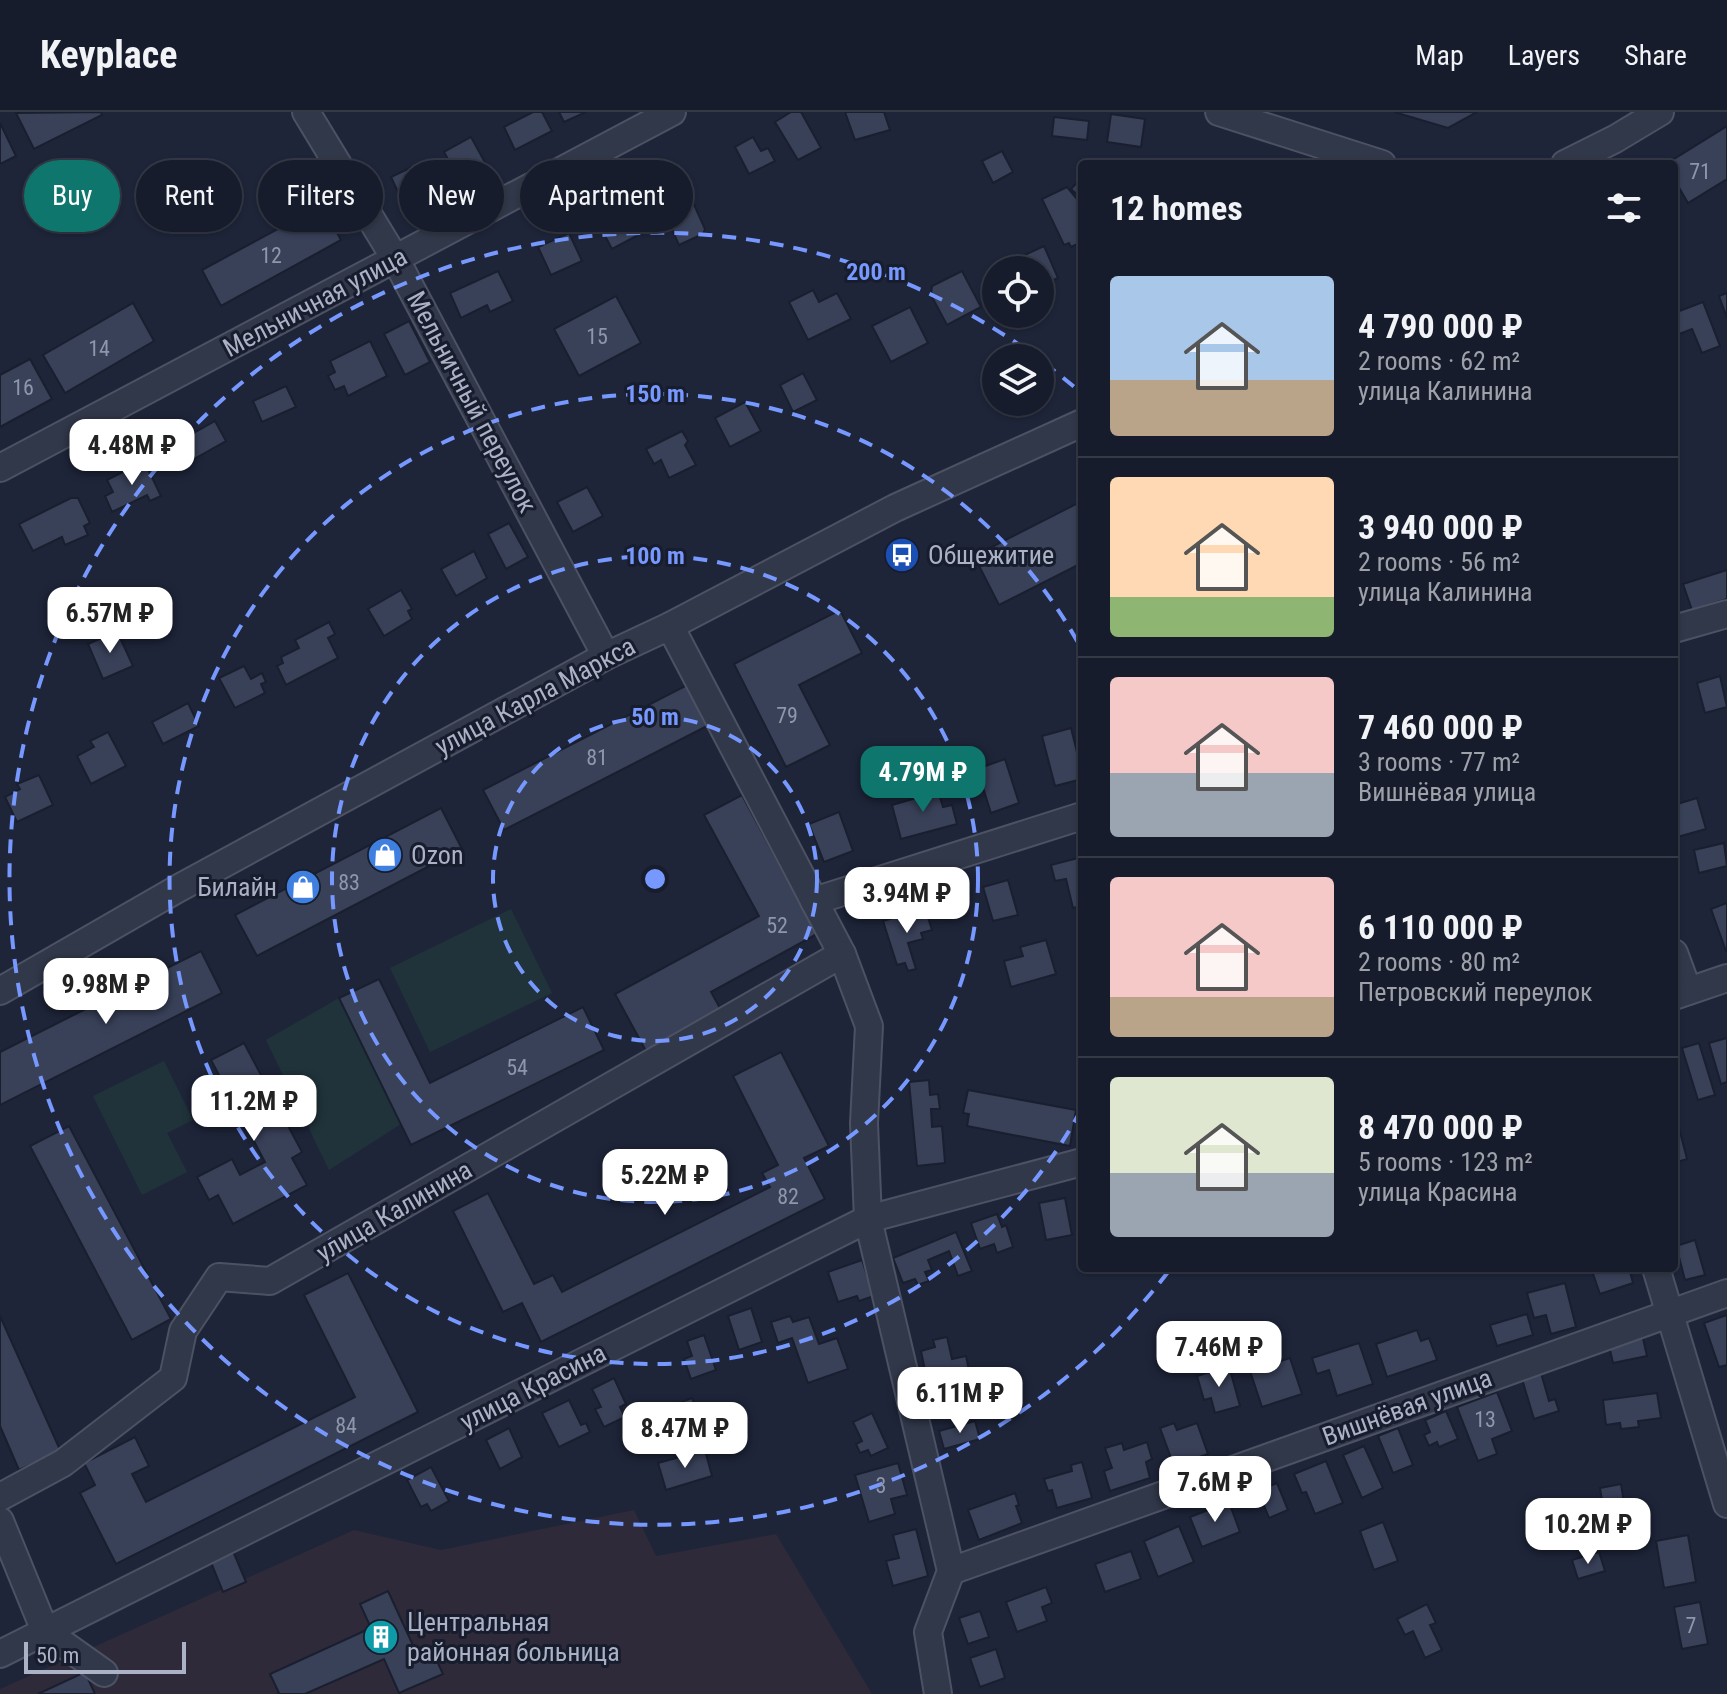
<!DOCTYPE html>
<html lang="en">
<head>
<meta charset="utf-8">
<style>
  :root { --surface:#161c2b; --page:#1f2533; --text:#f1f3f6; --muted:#9ea1a9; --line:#353a47; --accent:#0f766e }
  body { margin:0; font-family:"Roboto Condensed",sans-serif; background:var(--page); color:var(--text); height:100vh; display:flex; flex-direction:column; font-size:30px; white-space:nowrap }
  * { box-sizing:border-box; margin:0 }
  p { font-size:26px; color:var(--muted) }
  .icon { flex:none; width:44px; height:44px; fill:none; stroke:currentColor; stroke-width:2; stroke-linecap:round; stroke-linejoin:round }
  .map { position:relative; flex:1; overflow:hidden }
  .drawer { position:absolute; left:1078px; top:48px; width:600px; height:1112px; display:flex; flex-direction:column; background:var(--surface); border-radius:8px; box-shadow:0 2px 6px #0004,0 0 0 2px var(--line) }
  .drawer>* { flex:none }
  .banner { position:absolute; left:24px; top:48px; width:760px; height:72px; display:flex; gap:16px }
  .tools { position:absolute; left:982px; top:144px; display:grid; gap:16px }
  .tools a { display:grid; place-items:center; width:72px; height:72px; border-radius:50%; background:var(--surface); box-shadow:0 2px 6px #0004,0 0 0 2px var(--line); font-size:40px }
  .scale { position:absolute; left:24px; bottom:20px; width:162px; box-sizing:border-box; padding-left:8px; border:4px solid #abb2c6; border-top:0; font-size:22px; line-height:28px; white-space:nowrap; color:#abb2c6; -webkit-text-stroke:6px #171d2d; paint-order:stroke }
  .price { position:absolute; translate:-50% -68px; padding:0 18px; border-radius:16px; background:#fff; color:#222; font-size:26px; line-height:52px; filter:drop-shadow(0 2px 4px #0008) }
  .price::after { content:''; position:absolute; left:50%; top:48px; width:24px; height:18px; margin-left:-12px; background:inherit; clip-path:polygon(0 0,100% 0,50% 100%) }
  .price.current { background:var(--accent); color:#fff }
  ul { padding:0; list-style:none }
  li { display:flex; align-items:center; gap:24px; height:200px; padding:0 32px }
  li+li { border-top:2px solid var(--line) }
  li span { display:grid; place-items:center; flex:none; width:224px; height:160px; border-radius:8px; color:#555 }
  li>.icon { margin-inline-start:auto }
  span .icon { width:96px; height:96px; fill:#fffc; stroke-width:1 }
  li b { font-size:34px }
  h2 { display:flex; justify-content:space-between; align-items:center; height:96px; padding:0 32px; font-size:34px }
  .pill { padding:0 28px; border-radius:36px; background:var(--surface); box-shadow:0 2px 6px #0004,0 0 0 2px var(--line); font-size:28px; line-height:72px }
  .pill.current { background:var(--accent); color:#fff }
  header { display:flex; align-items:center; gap:48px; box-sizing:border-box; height:112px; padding:0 40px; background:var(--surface); border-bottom:2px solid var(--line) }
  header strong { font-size:38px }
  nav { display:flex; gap:44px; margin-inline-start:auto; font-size:28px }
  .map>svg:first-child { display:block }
  .medical { fill:#2e2a39 }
  .green { fill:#20333a }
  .building { fill:#394159; stroke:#191f2f; stroke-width:2 }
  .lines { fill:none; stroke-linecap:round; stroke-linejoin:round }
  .minor-casing { stroke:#4c5264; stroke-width:30 }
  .minor { stroke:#313849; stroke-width:26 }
  .ring { fill:none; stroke:#7798ff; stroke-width:4; stroke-dasharray:14 10 }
  .labels { text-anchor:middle; stroke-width:6; stroke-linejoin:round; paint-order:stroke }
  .number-label { font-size:22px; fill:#8e96ab }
  .street-label { font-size:26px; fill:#abb2c6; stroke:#171d2d }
  .poi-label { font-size:26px; fill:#abb2c6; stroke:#171d2d; text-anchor:start }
  .centre { fill:#7798ff; stroke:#171d2d; stroke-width:4 }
  .ring-label { font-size:24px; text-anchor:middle; font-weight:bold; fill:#7798ff; stroke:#171d2d; stroke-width:6; stroke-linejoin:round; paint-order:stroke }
</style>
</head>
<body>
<header>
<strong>Keyplace</strong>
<nav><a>Map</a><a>Layers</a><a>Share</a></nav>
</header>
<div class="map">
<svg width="1727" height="1582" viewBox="0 0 1727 1582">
  <rect width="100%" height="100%" fill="#1e2539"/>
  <polygon class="medical" points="634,1398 656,1444 776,1422 872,1582 0,1582 0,1577 354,1418 441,1438"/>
  <g class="green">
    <polygon points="511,797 552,881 430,940 390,856"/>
    <polygon points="339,886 401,1012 329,1058 266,928"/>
    <polygon points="164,949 193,1008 167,1021 187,1060 142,1083 93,984"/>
  </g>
  <g class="building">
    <polygon points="101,0 102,3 34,37 16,1"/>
    <polygon points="533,0 542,0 552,19 515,38 504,15"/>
    <polygon points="559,0 586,0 564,10"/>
    <polygon points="791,0 801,0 821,36 798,48 775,10"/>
    <polygon points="845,0 884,0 890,18 855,28"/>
    <polygon points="1394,0 1477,0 1448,16"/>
    <polygon points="1111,2 1145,7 1141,35 1107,30"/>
    <polygon points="1054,5 1089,9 1087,28 1052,24"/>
    <polygon points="0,11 16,44 0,52"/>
    <polygon points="1727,14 1727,67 1688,91 1674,67 1674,52 1666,52"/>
    <polygon points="471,25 487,54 460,69 444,40"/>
    <polygon points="753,25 761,39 768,36 775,49 749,62 735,35"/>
    <polygon points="1002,39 1013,60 993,71 982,49"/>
    <polygon points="418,52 431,81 404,93 391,65"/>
    <polygon points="1082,65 1082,87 1071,77"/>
    <polygon points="682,66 705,117 703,122 679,133 664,100 673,96 668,85 679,80 674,70"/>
    <polygon points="1067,75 1082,93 1082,130 1071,135 1069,131 1064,133 1042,87"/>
    <polygon points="630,87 646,119 612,137 595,105"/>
    <polygon points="322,93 341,128 221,194 202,158"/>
    <polygon points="569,121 582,149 551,163 538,135"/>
    <polygon points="1044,134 1058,166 1040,174 1040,158 1018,158 1014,148"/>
    <polygon points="498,159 513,189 490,200 487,193 461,206 450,181"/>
    <polygon points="962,159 981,195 947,213 931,183 932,174"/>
    <polygon points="813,178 819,190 837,181 851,207 808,228 789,190"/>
    <polygon points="1727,181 1727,206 1719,184"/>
    <polygon points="616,184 641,231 579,264 554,217"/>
    <polygon points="1703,190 1720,234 1702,241 1692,217 1674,224 1674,201"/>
    <polygon points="133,191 154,229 65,281 43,243"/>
    <polygon points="910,195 928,231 891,250 872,214"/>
    <polygon points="409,209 430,250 405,263 384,222"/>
    <polygon points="370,229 387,264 348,284 344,274 335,278 328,264 335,260 330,249"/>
    <polygon points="30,247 52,287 0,315 0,263"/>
    <polygon points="803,261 817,288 793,300 780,273"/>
    <polygon points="286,274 296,295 262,310 253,289"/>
    <polygon points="745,290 761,319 730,335 715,306"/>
    <polygon points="215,309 226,329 194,347 183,327"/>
    <polygon points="682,319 688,329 685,333 696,353 669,366 661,348 654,352 646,337"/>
    <polygon points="144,349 161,384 150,389 147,383 112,400 105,384 113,380 107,368"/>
    <polygon points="587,375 603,404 573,420 557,390"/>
    <polygon points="71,386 78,386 90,411 84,414 88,423 65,433 62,425 33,439 19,412"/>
    <polygon points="1082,389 1082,451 999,493 974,444"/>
    <polygon points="509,411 528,445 506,457 488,422"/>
    <polygon points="474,439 487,466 456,484 441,457"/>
    <polygon points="1727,458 1727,487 1692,498 1683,472"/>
    <polygon points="401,478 412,497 408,499 412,507 384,524 368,497"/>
    <polygon points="840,498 862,541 799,573 830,633 786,655 734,552"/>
    <polygon points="329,510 335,522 328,526 338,546 286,573 277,554 283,551 281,545 299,536 295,528"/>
    <polygon points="117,519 133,554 103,567 88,532"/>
    <polygon points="244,554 251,567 262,561 266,570 261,572 265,581 235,596 219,566"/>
    <polygon points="1720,564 1727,595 1705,601 1697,571"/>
    <polygon points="691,571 711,612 504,718 483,678"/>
    <polygon points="188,591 199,614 163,632 152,610"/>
    <polygon points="1071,616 1077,640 1082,639 1082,667 1055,674 1042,624"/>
    <polygon points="108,620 126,654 91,672 77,644 94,635 90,629"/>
    <polygon points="1005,647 1019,691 991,701 977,657"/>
    <polygon points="39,663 53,693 17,710 5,685 20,677 17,672"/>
    <polygon points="936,672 943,695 952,693 957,712 901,727 892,693 923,684 921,676"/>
    <polygon points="742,683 817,822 711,880 721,898 646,939 615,882 759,804 704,703"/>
    <polygon points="1697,686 1706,717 1674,726 1674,693"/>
    <polygon points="441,696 462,737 257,844 235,803"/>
    <polygon points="839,700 853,739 824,750 809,712"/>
    <polygon points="1724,731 1727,754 1699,761 1694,738"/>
    <polygon points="1082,745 1082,794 1073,796 1066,767 1055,769 1051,753"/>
    <polygon points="1008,768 1018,803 993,809 983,775"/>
    <polygon points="1727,791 1727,838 1726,839 1711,797"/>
    <polygon points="925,796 932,818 921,821 923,827 908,831 916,857 908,859 905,851 897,853 883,809"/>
    <polygon points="1046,828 1056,862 1011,875 1004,849 1023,844 1020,835"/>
    <polygon points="201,839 222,881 0,993 0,940"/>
    <polygon points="379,867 430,971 583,895 604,938 411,1033 339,886"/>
    <polygon points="1727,926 1727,970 1721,972 1709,931"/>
    <polygon points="244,931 302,1040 292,1046 307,1073 233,1112 218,1083 209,1088 197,1065 232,1047 240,1063 265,1050 211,948"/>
    <polygon points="1699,931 1715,983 1698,988 1682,936"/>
    <polygon points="781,940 829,1034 804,1046 825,1087 541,1230 522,1191 503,1200 453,1099 488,1081 534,1172 553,1163 562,1180 770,1075 762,1061 778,1053 733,964"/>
    <polygon points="929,968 930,983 938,982 940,997 931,997 932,1015 942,1014 945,1051 917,1054 909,970"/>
    <polygon points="968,978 1076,998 1070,1034 967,1014 969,1002 963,1001"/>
    <polygon points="69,1014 171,1207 132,1228 30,1034"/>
    <polygon points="1679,1016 1687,1047 1674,1051 1674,1017"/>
    <polygon points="1065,1086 1072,1123 1046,1128 1039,1091"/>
    <polygon points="997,1102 1002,1115 1006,1113 1013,1135 997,1141 994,1132 980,1137 971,1111"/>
    <polygon points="956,1120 972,1159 958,1164 949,1139 928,1148 932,1158 925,1160 929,1169 918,1173 915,1167 903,1171 893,1146"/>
    <polygon points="1695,1128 1705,1163 1685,1168 1676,1134"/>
    <polygon points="862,1148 874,1184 859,1189 857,1184 838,1190 828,1160"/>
    <polygon points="1591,1156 1629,1156 1633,1171 1600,1182"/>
    <polygon points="348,1161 418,1300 116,1452 80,1381 95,1373 84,1351 135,1325 149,1354 132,1362 146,1390 355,1285 304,1183"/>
    <polygon points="1565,1171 1576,1215 1551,1222 1546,1203 1534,1206 1527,1181"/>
    <polygon points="751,1196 762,1230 739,1238 728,1204"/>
    <polygon points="1527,1202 1533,1223 1497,1234 1490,1213"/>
    <polygon points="1727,1203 1727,1253 1719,1255 1704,1211"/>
    <polygon points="0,1204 61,1340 19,1358 0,1314"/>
    <polygon points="790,1204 793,1210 809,1205 819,1232 837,1226 848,1257 808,1271 792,1226 778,1231 771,1210"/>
    <polygon points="1417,1218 1421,1229 1429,1226 1437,1248 1387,1265 1376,1232"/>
    <polygon points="1642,1222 1647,1244 1613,1251 1608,1229"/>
    <polygon points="704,1223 716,1258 691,1267 684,1247 692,1244 687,1229"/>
    <polygon points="947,1225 952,1247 966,1244 970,1263 928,1273 921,1239 935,1235 933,1228"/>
    <polygon points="1359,1231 1373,1272 1337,1284 1329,1258 1317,1262 1312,1246"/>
    <polygon points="1290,1246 1302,1282 1262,1295 1250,1259"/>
    <polygon points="1229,1254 1240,1294 1215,1301 1211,1286 1204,1288 1197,1264"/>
    <polygon points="1541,1261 1549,1289 1555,1287 1559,1299 1534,1307 1522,1267"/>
    <polygon points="614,1266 626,1292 620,1295 625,1305 604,1315 595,1297 601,1295 592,1277"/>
    <polygon points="1497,1280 1512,1319 1492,1327 1497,1342 1478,1349 1457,1295"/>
    <polygon points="1657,1281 1661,1306 1638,1309 1639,1315 1621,1317 1620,1311 1606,1313 1603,1288"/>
    <polygon points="692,1286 696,1296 704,1293 708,1304 673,1317 665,1296"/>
    <polygon points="569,1288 581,1313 586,1311 590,1320 559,1335 542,1301"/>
    <polygon points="1446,1299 1458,1327 1439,1335 1437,1330 1429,1334 1424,1323 1430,1320 1425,1308"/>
    <polygon points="872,1301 888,1336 871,1344 868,1338 860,1341 856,1332 862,1329 853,1310"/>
    <polygon points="975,1309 980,1327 944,1337 939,1319"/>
    <polygon points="1174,1311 1177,1318 1197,1311 1208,1342 1174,1354 1160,1316"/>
    <polygon points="509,1316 522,1345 500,1357 486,1328"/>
    <polygon points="1398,1316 1413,1353 1393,1361 1378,1324"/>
    <polygon points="1147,1330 1152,1347 1146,1350 1150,1366 1110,1379 1104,1359 1112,1356 1105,1336 1122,1331 1124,1338"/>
    <polygon points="1364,1334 1383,1376 1362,1386 1343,1343"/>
    <polygon points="705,1338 712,1364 666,1378 658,1351"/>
    <polygon points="1326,1349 1343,1391 1315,1402 1306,1380 1302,1381 1294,1362"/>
    <polygon points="1082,1350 1092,1386 1057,1396 1052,1378 1048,1379 1044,1367 1072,1359 1071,1353"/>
    <polygon points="898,1351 907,1383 891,1387 895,1402 869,1410 855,1363"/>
    <polygon points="431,1355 449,1389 431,1399 427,1392 421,1395 407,1368"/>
    <polygon points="1277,1371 1288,1398 1269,1406 1258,1379"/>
    <polygon points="1621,1372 1626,1403 1605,1407 1600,1376"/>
    <polygon points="1015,1381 1019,1393 1016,1394 1022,1411 979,1428 968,1398"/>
    <polygon points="1229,1390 1240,1420 1202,1435 1190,1405"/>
    <polygon points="1383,1410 1398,1449 1374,1458 1360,1419"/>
    <polygon points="1179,1414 1194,1450 1158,1465 1144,1429"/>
    <polygon points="916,1417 928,1464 893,1474 886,1449 899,1446 893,1423"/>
    <polygon points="1688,1423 1696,1470 1664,1476 1656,1429"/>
    <polygon points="233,1439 246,1470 223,1480 210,1448"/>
    <polygon points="1131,1439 1141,1467 1105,1480 1095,1452"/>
    <polygon points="1599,1440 1605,1459 1578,1467 1572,1448"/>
    <polygon points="1046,1475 1052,1491 1042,1495 1047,1509 1017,1520 1006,1490"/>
    <polygon points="388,1479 416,1540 430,1534 443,1562 399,1581 384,1547 305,1582 277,1582 279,1581 270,1562 371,1516 360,1492"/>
    <polygon points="1700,1490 1708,1532 1682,1537 1674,1495"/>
    <polygon points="1427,1492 1436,1511 1430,1513 1442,1538 1425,1546 1413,1519 1405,1523 1397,1507"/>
    <polygon points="980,1499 989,1525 968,1532 959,1506"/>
    <polygon points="996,1537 1005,1566 980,1575 970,1546"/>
    <polygon points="85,1560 95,1582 38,1582"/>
  </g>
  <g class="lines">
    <g class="minor-casing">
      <g id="minor">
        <polyline points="306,0 396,148 606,544"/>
        <polyline points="1219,0 1382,52"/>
        <polyline points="1565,52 1615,27 1660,0"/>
        <polyline points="0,356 672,0"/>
        <polyline points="670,514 842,842 869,914 864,1011 868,1107 951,1459 928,1520 938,1582"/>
        <polyline points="1674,517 1727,502"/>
        <polyline points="814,789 1082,704"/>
        <polyline points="1674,841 1688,879"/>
        <polyline points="0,879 179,776 606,544 670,514 895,396 1082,311"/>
        <polyline points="1674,884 1727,866"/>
        <polyline points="1656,1156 1727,1392"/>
        <polyline points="0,1385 63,1351 173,1266 183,1219 219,1165 270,1169 842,842"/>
        <polyline points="0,1409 45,1519 104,1561"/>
        <polyline points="951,1459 1727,1181"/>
        <polyline points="0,1542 868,1107 1082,1050"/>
      </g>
    </g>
    <use href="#minor" class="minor"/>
  </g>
  <g class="ring">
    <circle cx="655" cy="767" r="162"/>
    <circle cx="655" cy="767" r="323"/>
    <path d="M1081 998A485 485 0 1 1 1081 536"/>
    <path d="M1168 1160A646 646 0 1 1 1035 244M1044 251A646 646 0 0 1 1079 279"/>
  </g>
  <defs>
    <g id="bus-disc" transform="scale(1.8)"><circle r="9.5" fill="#1a4fb4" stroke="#171d2d"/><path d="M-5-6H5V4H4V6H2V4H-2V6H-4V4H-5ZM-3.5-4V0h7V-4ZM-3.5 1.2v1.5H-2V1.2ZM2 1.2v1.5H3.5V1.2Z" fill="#fff"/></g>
    <g id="shop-disc" transform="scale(1.8)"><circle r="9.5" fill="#3f7fe0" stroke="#171d2d"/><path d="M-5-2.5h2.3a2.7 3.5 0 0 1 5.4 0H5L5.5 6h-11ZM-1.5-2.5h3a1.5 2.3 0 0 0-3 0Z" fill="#fff"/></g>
    <g id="building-disc" transform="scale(1.8)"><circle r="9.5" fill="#0f9aa8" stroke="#171d2d"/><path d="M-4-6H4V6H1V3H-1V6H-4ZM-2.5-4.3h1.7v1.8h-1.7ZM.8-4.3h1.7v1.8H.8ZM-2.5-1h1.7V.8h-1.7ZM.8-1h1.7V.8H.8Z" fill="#fff"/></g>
  </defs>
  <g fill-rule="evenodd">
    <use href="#bus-disc" x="902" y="443"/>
    <use href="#shop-disc" x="385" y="743"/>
    <use href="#shop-disc" x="303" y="775"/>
    <use href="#building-disc" x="381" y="1525"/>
  </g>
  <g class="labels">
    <g class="number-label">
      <text x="1700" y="67">71</text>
      <text x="271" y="151">12</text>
      <text x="597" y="232">15</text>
      <text x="99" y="244">14</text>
      <text x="23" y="283">16</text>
      <text x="787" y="611">79</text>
      <text x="597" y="653">81</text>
      <text x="349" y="778">83</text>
      <text x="777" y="821">52</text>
      <text x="517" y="963">54</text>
      <text x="788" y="1092">82</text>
      <text x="1485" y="1315">13</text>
      <text x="346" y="1321">84</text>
      <text x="881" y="1381">3</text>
      <text x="1691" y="1521">7</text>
    </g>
    <g class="street-label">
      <text transform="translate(315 190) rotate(-28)" y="9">Мельничная улица</text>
      <text transform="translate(472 290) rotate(62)" y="9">Мельничный переулок</text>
      <text transform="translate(535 584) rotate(-28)" y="9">улица Карла Маркса</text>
      <text transform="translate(394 1099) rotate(-30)" y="9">улица Калинина</text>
      <text transform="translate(533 1275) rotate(-27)" y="9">улица Красина</text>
      <text transform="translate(1407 1295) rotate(-20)" y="9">Вишнёвая улица</text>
    </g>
    <g class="poi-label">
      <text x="928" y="452">Общежитие</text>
      <text x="411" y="752">Ozon</text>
      <text x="277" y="784" text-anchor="end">Билайн</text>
      <text x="407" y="1519">Центральная<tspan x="407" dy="30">районная больница</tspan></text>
    </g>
  </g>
  <circle cx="655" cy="767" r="12" class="centre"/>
  <g class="ring-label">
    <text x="876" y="168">200 m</text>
    <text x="655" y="290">150 m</text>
    <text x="655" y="452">100 m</text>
    <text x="655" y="613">50 m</text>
  </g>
</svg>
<div class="tools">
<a><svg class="icon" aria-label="locate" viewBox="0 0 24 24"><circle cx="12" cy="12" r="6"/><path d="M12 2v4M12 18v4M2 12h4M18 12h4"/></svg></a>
<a><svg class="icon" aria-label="layers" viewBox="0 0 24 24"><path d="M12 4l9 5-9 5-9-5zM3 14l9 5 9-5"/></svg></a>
</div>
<div class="scale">50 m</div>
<b class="price" style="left:132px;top:375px">4.48M ₽</b>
<b class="price" style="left:110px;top:543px">6.57M ₽</b>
<b class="price current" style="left:923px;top:702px">4.79M ₽</b>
<b class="price" style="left:907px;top:823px">3.94M ₽</b>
<b class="price" style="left:106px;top:914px">9.98M ₽</b>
<b class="price" style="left:254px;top:1031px">11.2M ₽</b>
<b class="price" style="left:665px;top:1105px">5.22M ₽</b>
<b class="price" style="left:1219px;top:1277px">7.46M ₽</b>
<b class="price" style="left:960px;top:1323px">6.11M ₽</b>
<b class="price" style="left:685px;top:1358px">8.47M ₽</b>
<b class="price" style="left:1215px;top:1412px">7.6M ₽</b>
<b class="price" style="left:1588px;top:1454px">10.2M ₽</b>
<div class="banner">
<a class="pill current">Buy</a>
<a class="pill">Rent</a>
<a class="pill">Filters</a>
<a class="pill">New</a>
<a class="pill">Apartment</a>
</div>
<section class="drawer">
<h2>12 homes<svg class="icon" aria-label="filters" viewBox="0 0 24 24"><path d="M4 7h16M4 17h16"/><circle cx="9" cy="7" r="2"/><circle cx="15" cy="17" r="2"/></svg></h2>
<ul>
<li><span style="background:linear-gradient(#a9c7e8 65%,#b9a48a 0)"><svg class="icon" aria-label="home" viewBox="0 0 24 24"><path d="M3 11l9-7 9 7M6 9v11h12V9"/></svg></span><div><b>4 790 000 ₽</b><p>2 rooms · 62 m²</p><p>улица Калинина</p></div></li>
<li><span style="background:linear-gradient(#ffd9b3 75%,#8fb573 0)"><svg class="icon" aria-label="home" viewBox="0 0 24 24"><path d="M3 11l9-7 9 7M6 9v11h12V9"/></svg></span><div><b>3 940 000 ₽</b><p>2 rooms · 56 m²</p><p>улица Калинина</p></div></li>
<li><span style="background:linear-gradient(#f6c9c9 60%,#9aa5b1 0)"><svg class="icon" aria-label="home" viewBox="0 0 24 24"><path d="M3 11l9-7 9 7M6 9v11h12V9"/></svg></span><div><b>7 460 000 ₽</b><p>3 rooms · 77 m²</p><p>Вишнёвая улица</p></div></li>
<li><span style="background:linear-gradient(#f6c9c9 75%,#b9a48a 0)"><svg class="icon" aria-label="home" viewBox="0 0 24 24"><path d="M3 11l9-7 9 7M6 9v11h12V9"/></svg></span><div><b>6 110 000 ₽</b><p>2 rooms · 80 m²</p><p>Петровский переулок</p></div></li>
<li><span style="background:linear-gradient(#dfe7d0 60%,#9aa5b1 0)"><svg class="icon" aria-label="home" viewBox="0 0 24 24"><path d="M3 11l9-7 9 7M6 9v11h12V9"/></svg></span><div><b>8 470 000 ₽</b><p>5 rooms · 123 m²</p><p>улица Красина</p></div></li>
</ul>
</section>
</div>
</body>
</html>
